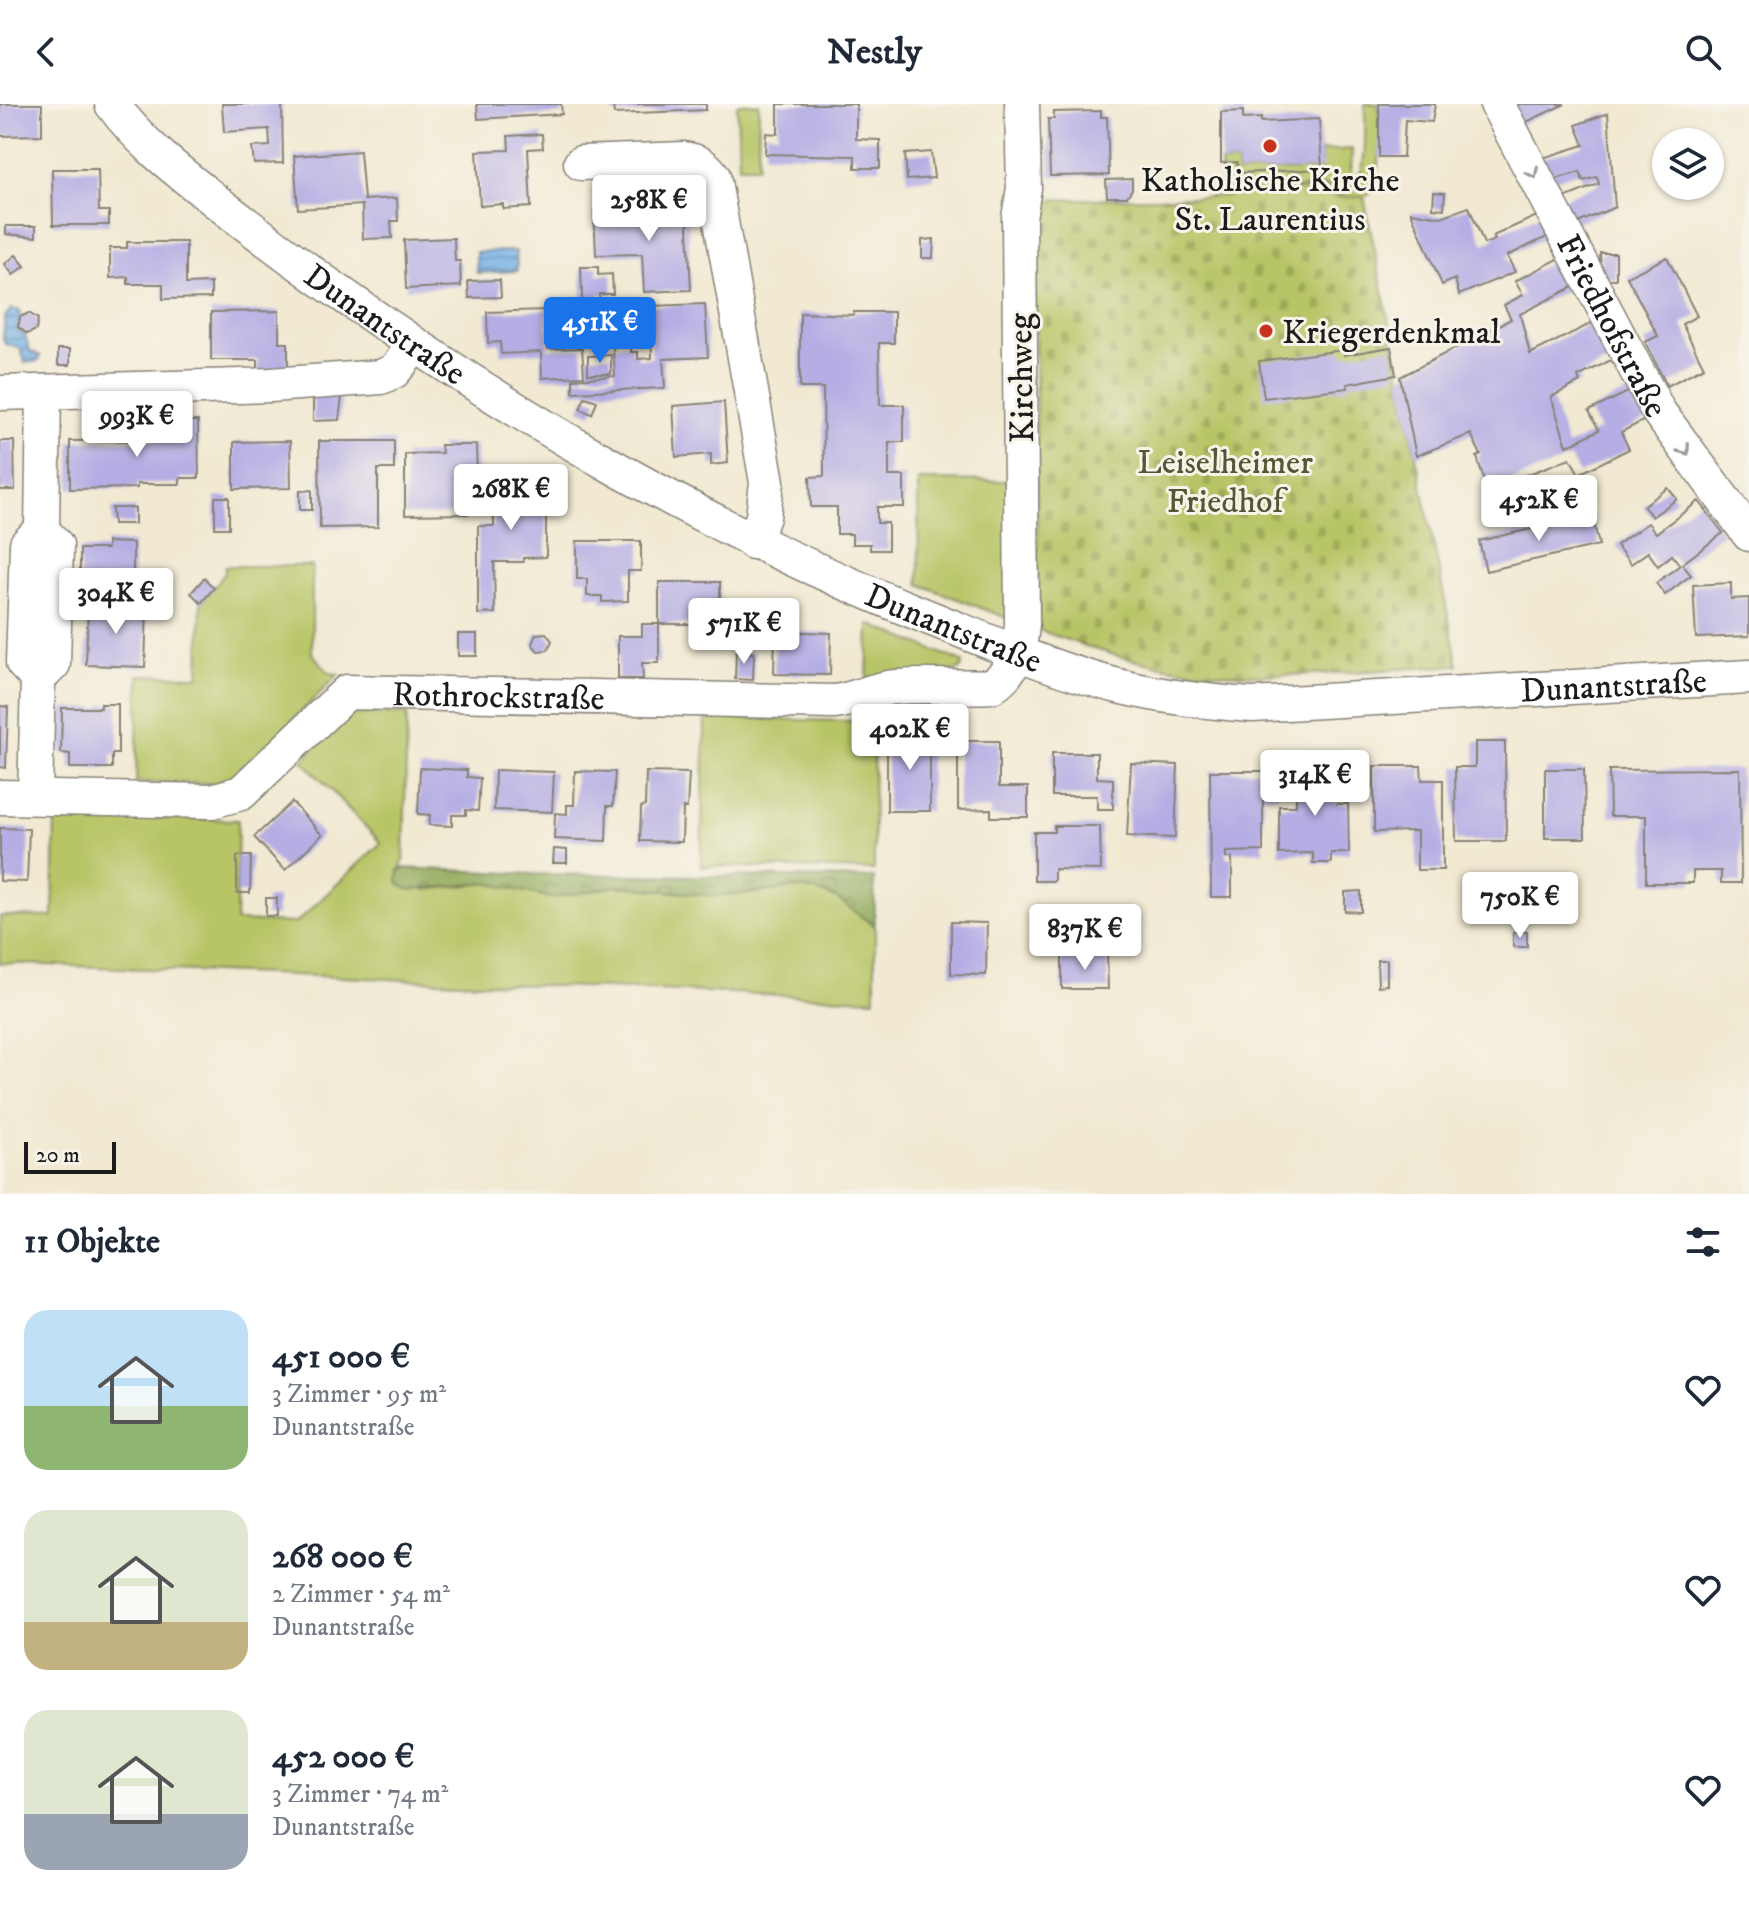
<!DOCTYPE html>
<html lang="de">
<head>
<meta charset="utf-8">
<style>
  :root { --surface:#fff; --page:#f2f2f3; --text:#1f2937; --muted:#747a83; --accent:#1a73e8 }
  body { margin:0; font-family:"IM FELL DW Pica",serif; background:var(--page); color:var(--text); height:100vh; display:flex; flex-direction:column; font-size:30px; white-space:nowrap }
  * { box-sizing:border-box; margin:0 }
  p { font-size:26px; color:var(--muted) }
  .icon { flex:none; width:44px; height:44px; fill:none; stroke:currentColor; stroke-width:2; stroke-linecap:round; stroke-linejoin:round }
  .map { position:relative; height:1090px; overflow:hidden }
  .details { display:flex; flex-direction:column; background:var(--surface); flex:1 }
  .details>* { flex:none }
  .tools { position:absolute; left:1652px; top:24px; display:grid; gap:16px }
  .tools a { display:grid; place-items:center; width:72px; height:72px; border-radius:50%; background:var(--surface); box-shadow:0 2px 6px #0004; font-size:40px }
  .scale { position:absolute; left:24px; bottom:20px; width:92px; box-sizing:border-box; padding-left:8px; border:4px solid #1c1c1c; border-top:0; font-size:22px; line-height:28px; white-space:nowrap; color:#1c1c1c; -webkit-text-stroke:6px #f7f3e8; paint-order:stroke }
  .price { position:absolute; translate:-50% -68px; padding:0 18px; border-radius:8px; background:#fff; color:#222; font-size:26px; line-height:52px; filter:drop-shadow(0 2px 4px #0008) }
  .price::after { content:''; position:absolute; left:50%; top:48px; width:24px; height:18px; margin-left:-12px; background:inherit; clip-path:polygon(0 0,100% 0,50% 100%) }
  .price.current { background:var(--accent); color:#fff }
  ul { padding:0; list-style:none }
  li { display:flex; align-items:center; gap:24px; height:200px; padding:0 24px }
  li span { display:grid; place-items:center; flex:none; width:224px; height:160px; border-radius:24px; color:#555 }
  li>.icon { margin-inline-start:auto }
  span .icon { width:96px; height:96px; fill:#fffc; stroke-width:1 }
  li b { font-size:34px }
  h2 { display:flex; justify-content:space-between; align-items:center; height:96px; padding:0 24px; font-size:34px }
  header { display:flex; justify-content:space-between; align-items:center; height:104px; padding:0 24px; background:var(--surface); font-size:36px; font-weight:700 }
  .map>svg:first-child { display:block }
  .green { fill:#b8c566; stroke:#6a7041; stroke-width:2 }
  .forest { fill:url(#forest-crowns); stroke:#57633c; stroke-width:2 }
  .cemetery { fill:url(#cemetery-stones); stroke:#6a7041; stroke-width:2 }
  .water { fill:url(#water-rules); stroke:#486681; stroke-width:2 }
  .building { fill:#b5ade4 }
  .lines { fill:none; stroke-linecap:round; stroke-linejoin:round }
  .street-casing { stroke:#868277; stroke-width:37 }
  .street { stroke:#fff; stroke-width:34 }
  .oneway { stroke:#999 }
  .poi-dot { fill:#c8321e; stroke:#f7f3e8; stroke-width:3 }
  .labels { text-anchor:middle; stroke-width:6; stroke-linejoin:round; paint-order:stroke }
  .poi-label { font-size:34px; fill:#1c1c1c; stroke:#f7f3e8 }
  .street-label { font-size:34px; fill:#1c1c1c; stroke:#f7f3e8 }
  .park-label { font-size:34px; fill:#535736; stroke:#f7f3e8 }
</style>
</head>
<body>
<header><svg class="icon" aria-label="back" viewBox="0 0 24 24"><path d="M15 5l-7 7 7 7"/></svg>Nestly<svg class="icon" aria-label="search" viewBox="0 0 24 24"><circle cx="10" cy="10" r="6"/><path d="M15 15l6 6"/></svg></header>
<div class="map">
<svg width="1749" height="1090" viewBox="0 0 1749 1090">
  <defs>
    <pattern id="forest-crowns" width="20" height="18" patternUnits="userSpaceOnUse" patternTransform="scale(2)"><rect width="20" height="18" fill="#92aa5b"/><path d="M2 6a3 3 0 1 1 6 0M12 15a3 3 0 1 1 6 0" fill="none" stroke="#768a4a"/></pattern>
    <pattern id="cemetery-stones" width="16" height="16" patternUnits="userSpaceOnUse" patternTransform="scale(2)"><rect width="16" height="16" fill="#b8c566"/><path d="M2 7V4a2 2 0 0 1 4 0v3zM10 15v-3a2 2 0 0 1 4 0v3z" fill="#9ea958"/></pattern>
    <pattern id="water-rules" width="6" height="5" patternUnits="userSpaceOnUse" patternTransform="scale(2)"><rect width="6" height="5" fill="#75b0e6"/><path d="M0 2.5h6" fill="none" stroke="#5f8eba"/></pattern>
  </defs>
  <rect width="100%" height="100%" fill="#f7f3e8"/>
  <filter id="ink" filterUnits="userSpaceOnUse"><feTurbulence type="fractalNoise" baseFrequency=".0125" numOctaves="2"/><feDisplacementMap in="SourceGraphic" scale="16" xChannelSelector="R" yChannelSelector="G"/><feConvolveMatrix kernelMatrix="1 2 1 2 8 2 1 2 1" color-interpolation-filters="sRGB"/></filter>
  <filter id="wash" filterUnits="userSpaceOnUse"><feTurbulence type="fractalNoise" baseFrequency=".006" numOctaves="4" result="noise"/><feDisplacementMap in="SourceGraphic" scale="32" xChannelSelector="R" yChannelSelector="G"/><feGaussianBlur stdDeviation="1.8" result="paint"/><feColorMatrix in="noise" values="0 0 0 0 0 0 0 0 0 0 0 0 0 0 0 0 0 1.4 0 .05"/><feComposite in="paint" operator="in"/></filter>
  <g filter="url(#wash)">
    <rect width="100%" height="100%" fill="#f1e9d2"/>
    <g class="green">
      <polygon points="737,0 759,0 758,62 739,62"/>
      <path d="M 1365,0 L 1379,0 C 1379,19 1386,87 1363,93 C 1355,95 1344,93 1336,93 C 1373,79 1364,33 1365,0 Z"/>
      <polygon points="1352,45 1351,69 1341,80 1223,92 1221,59 1237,58 1238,69 1321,65 1321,47"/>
      <polygon points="918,376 1011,377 1012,516 919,480"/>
      <polygon points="225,462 312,462 312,549 329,569 339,570 236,673 215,680 136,678 139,571 199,572 201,499 225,469"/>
      <polygon points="869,520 963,558 962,563 957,567 867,575"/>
      <polygon points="873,603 874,766 701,762 705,614 850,617"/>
      <polygon points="351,610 407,610 404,756 398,768 424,786 487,779 508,783 618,782 685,789 747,790 796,784 814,786 836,794 875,822 875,895 0,859 0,812 53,813 55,712 238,716 236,817 296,819 381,739 302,656"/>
    </g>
    <polygon class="forest" points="402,764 534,770 874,774 875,822 836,794 814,786 796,784 716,792 618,782 552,794 487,779 411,786 400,781 397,774"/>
    <path class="cemetery" d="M 1331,83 L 1336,93 L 1364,93 L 1458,561 C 1363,567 1267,578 1173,564 C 1126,557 1082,541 1038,526 L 1034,96 L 1208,93 Z"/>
    <g class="water">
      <polygon points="516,147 517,167 477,169 476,148"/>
      <polygon points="11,205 20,207 18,226 25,231 30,247 41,252 39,257 25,259 21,245 6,240 3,236 5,213"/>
    </g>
    <g id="blocks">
      <g class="building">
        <polygon points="0,0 42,0 42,31 0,32"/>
        <polygon points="222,0 282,0 283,59 254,60 252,43 270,42 269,25 224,28"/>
        <polygon points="477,0 561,0 562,10 478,15"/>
        <polygon points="613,0 706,0 706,6 614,10"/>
        <polygon points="778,0 856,0 856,35 880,36 880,64 855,64 855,52 765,50 766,29 778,30"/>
        <polygon points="1379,0 1435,0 1432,18 1405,16 1403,53 1379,53"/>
        <polygon points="1507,0 1565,0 1518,22"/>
        <polygon points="1101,7 1101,13 1107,13 1109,71 1050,72 1048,15 1054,15 1054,8"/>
        <polygon points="1243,7 1243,15 1261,14 1261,18 1319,15 1322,65 1238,69 1237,58 1221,59 1221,8"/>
        <polygon points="1608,9 1615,103 1571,122 1557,97 1599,80 1597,73 1583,77 1580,68 1546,78 1536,56 1584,41 1576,21"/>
        <polygon points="542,30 543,44 528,45 531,103 503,105 503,100 480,102 477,47 509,46 508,32"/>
        <polygon points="360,47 364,96 397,94 398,117 391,117 392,134 363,135 362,101 298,105 294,52"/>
        <polygon points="931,48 934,74 907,76 905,50"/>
        <polygon points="52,65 98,65 99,107 109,107 109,121 53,121"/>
        <polygon points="1132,75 1132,85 1127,93 1107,93 1106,76"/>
        <polygon points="1434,88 1445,89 1444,105 1433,104"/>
        <polygon points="687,102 691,186 644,188 642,150 596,151 594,106"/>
        <polygon points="1469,103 1484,140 1495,136 1493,132 1539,111 1549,132 1507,152 1515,168 1459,191 1455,175 1442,181 1411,108 1441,113"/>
        <polygon points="6,122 36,122 36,133 6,130"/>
        <polygon points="454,134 455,157 460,157 461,182 406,185 404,136"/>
        <polygon points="934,135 933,154 922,154 922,136"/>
        <polygon points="127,138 186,138 186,180 211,179 211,194 163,195 163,180 128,180 128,173 110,174 110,144 127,144"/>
        <polygon points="1600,149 1616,149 1616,175 1601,175"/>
        <polygon points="16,151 25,162 13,171 5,160"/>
        <polygon points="1667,153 1697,212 1682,220 1704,263 1667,282 1645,238 1658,232 1627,173"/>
        <polygon points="1560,154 1575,182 1520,210 1530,250 1594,218 1613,255 1578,273 1580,278 1551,293 1567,342 1599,326 1589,307 1630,287 1645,316 1621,328 1629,345 1579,370 1570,354 1487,386 1477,353 1481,351 1471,330 1416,352 1400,273 1511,215 1504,201 1523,191 1515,177"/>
        <polygon points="581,163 598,163 598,171 612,170 613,190 599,190 600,223 583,223"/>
        <polygon points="500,176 501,193 469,194 468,177"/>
        <polygon points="705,200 708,253 663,255 665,284 573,288 573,275 615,272 613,242 631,241 631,248 638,248 638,255 652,254 650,202"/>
        <polygon points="546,206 548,245 582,244 584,272 542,274 541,248 501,250 500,238 488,239 487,208"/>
        <polygon points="279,207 279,239 288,239 288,268 258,268 258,256 211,256 211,208"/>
        <polygon points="854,208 894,208 894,239 879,239 880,301 904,301 904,338 889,338 889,372 904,372 904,403 877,403 877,419 888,419 888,446 870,446 870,440 852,440 852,430 837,430 837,403 811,403 810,373 824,372 823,284 800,284 800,209 854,211"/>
        <polygon points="29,209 38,215 36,226 27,230 18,223 20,213"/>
        <polygon points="1391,243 1396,271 1347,280 1348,284 1264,294 1259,257 1343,246 1344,251"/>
        <rect x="58" y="245" width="12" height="16"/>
        <polygon points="611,251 611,270 588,270 588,252"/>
        <polygon points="313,285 343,285 339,316 313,317"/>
        <polygon points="585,293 597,297 592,310 580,305"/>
        <polygon points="724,298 728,359 711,361 711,350 676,353 673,302"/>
        <polygon points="198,317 199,374 180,374 180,380 137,380 137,384 70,385 70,337 155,336 154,318"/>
        <polygon points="0,337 14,337 15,386 0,386"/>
        <polygon points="290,337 291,384 234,385 234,338"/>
        <polygon points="319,337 394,337 394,365 378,365 378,423 320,424"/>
        <polygon points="441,341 476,341 477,372 467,372 468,410 405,411 405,350 442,349"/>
        <polygon points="493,374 546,374 546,453 523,454 523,458 494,458 495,509 478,510 478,422 494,422"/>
        <polygon points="1668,384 1677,395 1652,413 1643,402"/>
        <polygon points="312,386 312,406 300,406 300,387"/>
        <rect x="215" y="393" width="14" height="31"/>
        <polygon points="1699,397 1723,429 1682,460 1691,471 1665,491 1656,479 1680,461 1672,451 1658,462 1648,448 1631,460 1616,441 1648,419 1656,429"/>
        <polygon points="112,404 135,404 135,420 113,420"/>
        <polygon points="1592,411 1599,441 1486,467 1479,437"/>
        <polygon points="577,437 641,437 641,467 628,467 628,497 602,498 602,492 587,492 587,475 577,475"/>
        <polygon points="107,438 133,439 133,482 167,482 167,499 120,499 120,482 80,481 80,445 107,445"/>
        <polygon points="204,474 214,484 201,499 191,489"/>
        <rect x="659" y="478" width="61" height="42"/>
        <polygon points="1731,479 1731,495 1749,494 1749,532 1696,534 1693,481"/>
        <polygon points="88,501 147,503 145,563 86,561"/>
        <polygon points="642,520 659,520 659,559 642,559 643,575 618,575 618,532 642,532"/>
        <polygon points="775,527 831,529 830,571 774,570"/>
        <polygon points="546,529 552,537 548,546 538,547 532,540 536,530"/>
        <rect x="458" y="530" width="19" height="22"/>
        <polygon points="736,548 754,549 753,576 735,575"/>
        <polygon points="101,600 118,600 118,650 112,650 112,664 70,664 70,650 61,649 62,604 101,604"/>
        <polygon points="0,602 8,603 6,664 0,663"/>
        <polygon points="887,633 943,633 943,650 930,650 930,707 887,707"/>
        <polygon points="958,637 999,637 999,683 1028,683 1028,713 991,713 991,705 958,706"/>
        <polygon points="1475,638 1505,638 1506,737 1456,737 1455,663 1475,663"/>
        <polygon points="1052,649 1097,649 1097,674 1113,675 1113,705 1097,705 1097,692 1052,692"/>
        <polygon points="1131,659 1178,661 1175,734 1127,732"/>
        <polygon points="1374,662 1421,662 1422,676 1443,676 1443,766 1417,766 1417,727 1374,728"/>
        <polygon points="420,664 467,666 467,673 480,674 478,707 466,706 466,711 452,711 452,722 429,721 430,711 418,710"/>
        <polygon points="1545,665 1584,665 1585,734 1545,734"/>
        <polygon points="1740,665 1741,779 1721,779 1721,767 1693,767 1693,779 1646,779 1646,712 1610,712 1609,666"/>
        <polygon points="495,666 554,668 552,708 494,706"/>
        <polygon points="1337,666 1337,700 1348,700 1349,749 1331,749 1331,759 1313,759 1313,749 1279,750 1279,702 1296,702 1296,667"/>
        <polygon points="575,667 615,668 613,702 607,702 606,737 554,735 555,709 567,710 567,701 574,701"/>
        <polygon points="1210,667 1278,667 1278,692 1263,692 1263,747 1226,748 1226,754 1232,754 1232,793 1211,793"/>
        <polygon points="646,668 689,669 687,704 683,704 682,738 640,737 641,703 645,702"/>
        <polygon points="292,698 322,731 285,766 254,733"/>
        <polygon points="1054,722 1100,722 1101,766 1054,765 1054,777 1034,777 1034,728 1054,728"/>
        <polygon points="0,724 29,725 27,778 0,777"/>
        <polygon points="554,745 567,746 567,759 553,759"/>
        <polygon points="237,752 251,752 250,789 237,789"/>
        <polygon points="1361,787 1361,808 1345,807 1345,788"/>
        <rect x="266" y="794" width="11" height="18"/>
        <polygon points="951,818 987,819 986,871 951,870"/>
        <rect x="1513" y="828" width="14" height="15"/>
        <polygon points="1062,850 1107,850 1108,885 1062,885"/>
        <polygon points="1377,856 1387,856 1387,881 1378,882"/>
      </g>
    </g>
  </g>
  <g filter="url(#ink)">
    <use href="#blocks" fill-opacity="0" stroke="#868277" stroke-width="2"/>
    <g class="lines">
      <g class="street-casing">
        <g id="street">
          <path id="s1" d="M 112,0 C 141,40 179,68 217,98 C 252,125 287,151 323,177 C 517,315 708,426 930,514 C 993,539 1056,567 1122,583 C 1164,593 1208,598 1252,601 L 1749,573"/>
          <path id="s2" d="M 1497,0 L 1658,307 L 1749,430"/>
          <path d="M 581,59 L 684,55 C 697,57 705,61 713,72 L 767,378 L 763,413 L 753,438"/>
          <polyline points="0,289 271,281 381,273 394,267 415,242"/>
          <polyline points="38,575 23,559 27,440 42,426"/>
          <path id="s3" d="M 0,693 L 212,697 L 241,689 L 347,588 L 834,598 C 856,596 874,584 896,583 C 928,580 960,584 992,582 C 1015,566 1020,547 1022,520 L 1019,114 L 1024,84 L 1022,0"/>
          <polyline points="35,693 38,575 53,560 56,441 42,426 44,288"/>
        </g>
      </g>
      <use href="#street" class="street"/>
    </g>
    <defs><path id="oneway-chevron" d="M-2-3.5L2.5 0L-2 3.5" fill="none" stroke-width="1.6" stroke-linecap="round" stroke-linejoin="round" transform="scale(2)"/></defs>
    <g class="oneway">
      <use href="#oneway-chevron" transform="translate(1533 69) rotate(63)"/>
      <use href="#oneway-chevron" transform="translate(1685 346) rotate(54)"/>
    </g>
  </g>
  <g class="poi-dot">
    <circle cx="1270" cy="42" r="8"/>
    <circle cx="1266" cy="227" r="8"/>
  </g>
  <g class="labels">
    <g class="poi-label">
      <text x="1270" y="87">Katholische Kirche<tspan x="1270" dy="39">St. Laurentius</tspan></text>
      <text x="1282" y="239" text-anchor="start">Kriegerdenkmal</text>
    </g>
    <g class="street-label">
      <text dy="12" stroke="none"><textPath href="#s1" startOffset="352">Dunantstraße</textPath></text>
      <text dy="12" stroke="none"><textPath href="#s2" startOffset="250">Friedhofstraße</textPath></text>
      <text transform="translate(1020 274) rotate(-91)" y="12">Kirchweg</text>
      <text dy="12" stroke="none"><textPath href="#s1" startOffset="998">Dunantstraße</textPath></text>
      <text dy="12" stroke="none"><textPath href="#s1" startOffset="1670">Dunantstraße</textPath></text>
      <text dy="12" stroke="none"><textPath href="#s3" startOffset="540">Rothrockstraße</textPath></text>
    </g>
    <g class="park-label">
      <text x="1225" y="369">Leiselheimer<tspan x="1225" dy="39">Friedhof</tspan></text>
    </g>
  </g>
</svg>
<div class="tools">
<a><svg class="icon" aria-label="layers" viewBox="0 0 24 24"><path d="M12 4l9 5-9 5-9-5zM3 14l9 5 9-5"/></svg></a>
</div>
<div class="scale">20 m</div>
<b class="price" style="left:649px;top:139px">258K €</b>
<b class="price current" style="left:600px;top:261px">451K €</b>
<b class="price" style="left:137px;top:355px">993K €</b>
<b class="price" style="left:511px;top:428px">268K €</b>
<b class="price" style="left:1539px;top:439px">452K €</b>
<b class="price" style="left:116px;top:532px">304K €</b>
<b class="price" style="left:744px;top:562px">571K €</b>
<b class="price" style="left:910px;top:668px">402K €</b>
<b class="price" style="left:1315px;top:714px">314K €</b>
<b class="price" style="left:1520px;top:836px">750K €</b>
<b class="price" style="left:1085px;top:868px">837K €</b>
</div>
<section class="details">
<h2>11 Objekte<svg class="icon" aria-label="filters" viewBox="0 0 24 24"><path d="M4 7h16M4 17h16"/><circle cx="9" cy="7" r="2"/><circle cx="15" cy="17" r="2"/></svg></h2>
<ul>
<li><span style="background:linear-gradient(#bfe0f5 60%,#8fb573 0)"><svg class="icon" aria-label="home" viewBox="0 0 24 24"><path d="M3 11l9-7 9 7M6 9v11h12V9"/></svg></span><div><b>451 000 €</b><p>3 Zimmer · 95 m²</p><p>Dunantstraße</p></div><svg class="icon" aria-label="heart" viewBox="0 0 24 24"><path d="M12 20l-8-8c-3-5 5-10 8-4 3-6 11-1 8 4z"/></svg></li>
<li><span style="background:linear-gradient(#dfe7d0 70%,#c2b280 0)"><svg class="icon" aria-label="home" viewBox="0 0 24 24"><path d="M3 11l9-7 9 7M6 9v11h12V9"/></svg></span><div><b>268 000 €</b><p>2 Zimmer · 54 m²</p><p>Dunantstraße</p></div><svg class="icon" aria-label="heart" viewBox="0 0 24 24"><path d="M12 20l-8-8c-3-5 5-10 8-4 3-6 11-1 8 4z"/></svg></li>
<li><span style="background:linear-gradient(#dfe7d0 65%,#9aa5b1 0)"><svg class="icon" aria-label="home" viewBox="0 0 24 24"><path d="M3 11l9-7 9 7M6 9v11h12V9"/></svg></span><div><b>452 000 €</b><p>3 Zimmer · 74 m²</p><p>Dunantstraße</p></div><svg class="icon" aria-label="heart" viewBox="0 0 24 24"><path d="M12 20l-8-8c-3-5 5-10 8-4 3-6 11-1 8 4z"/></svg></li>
</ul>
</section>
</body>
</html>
